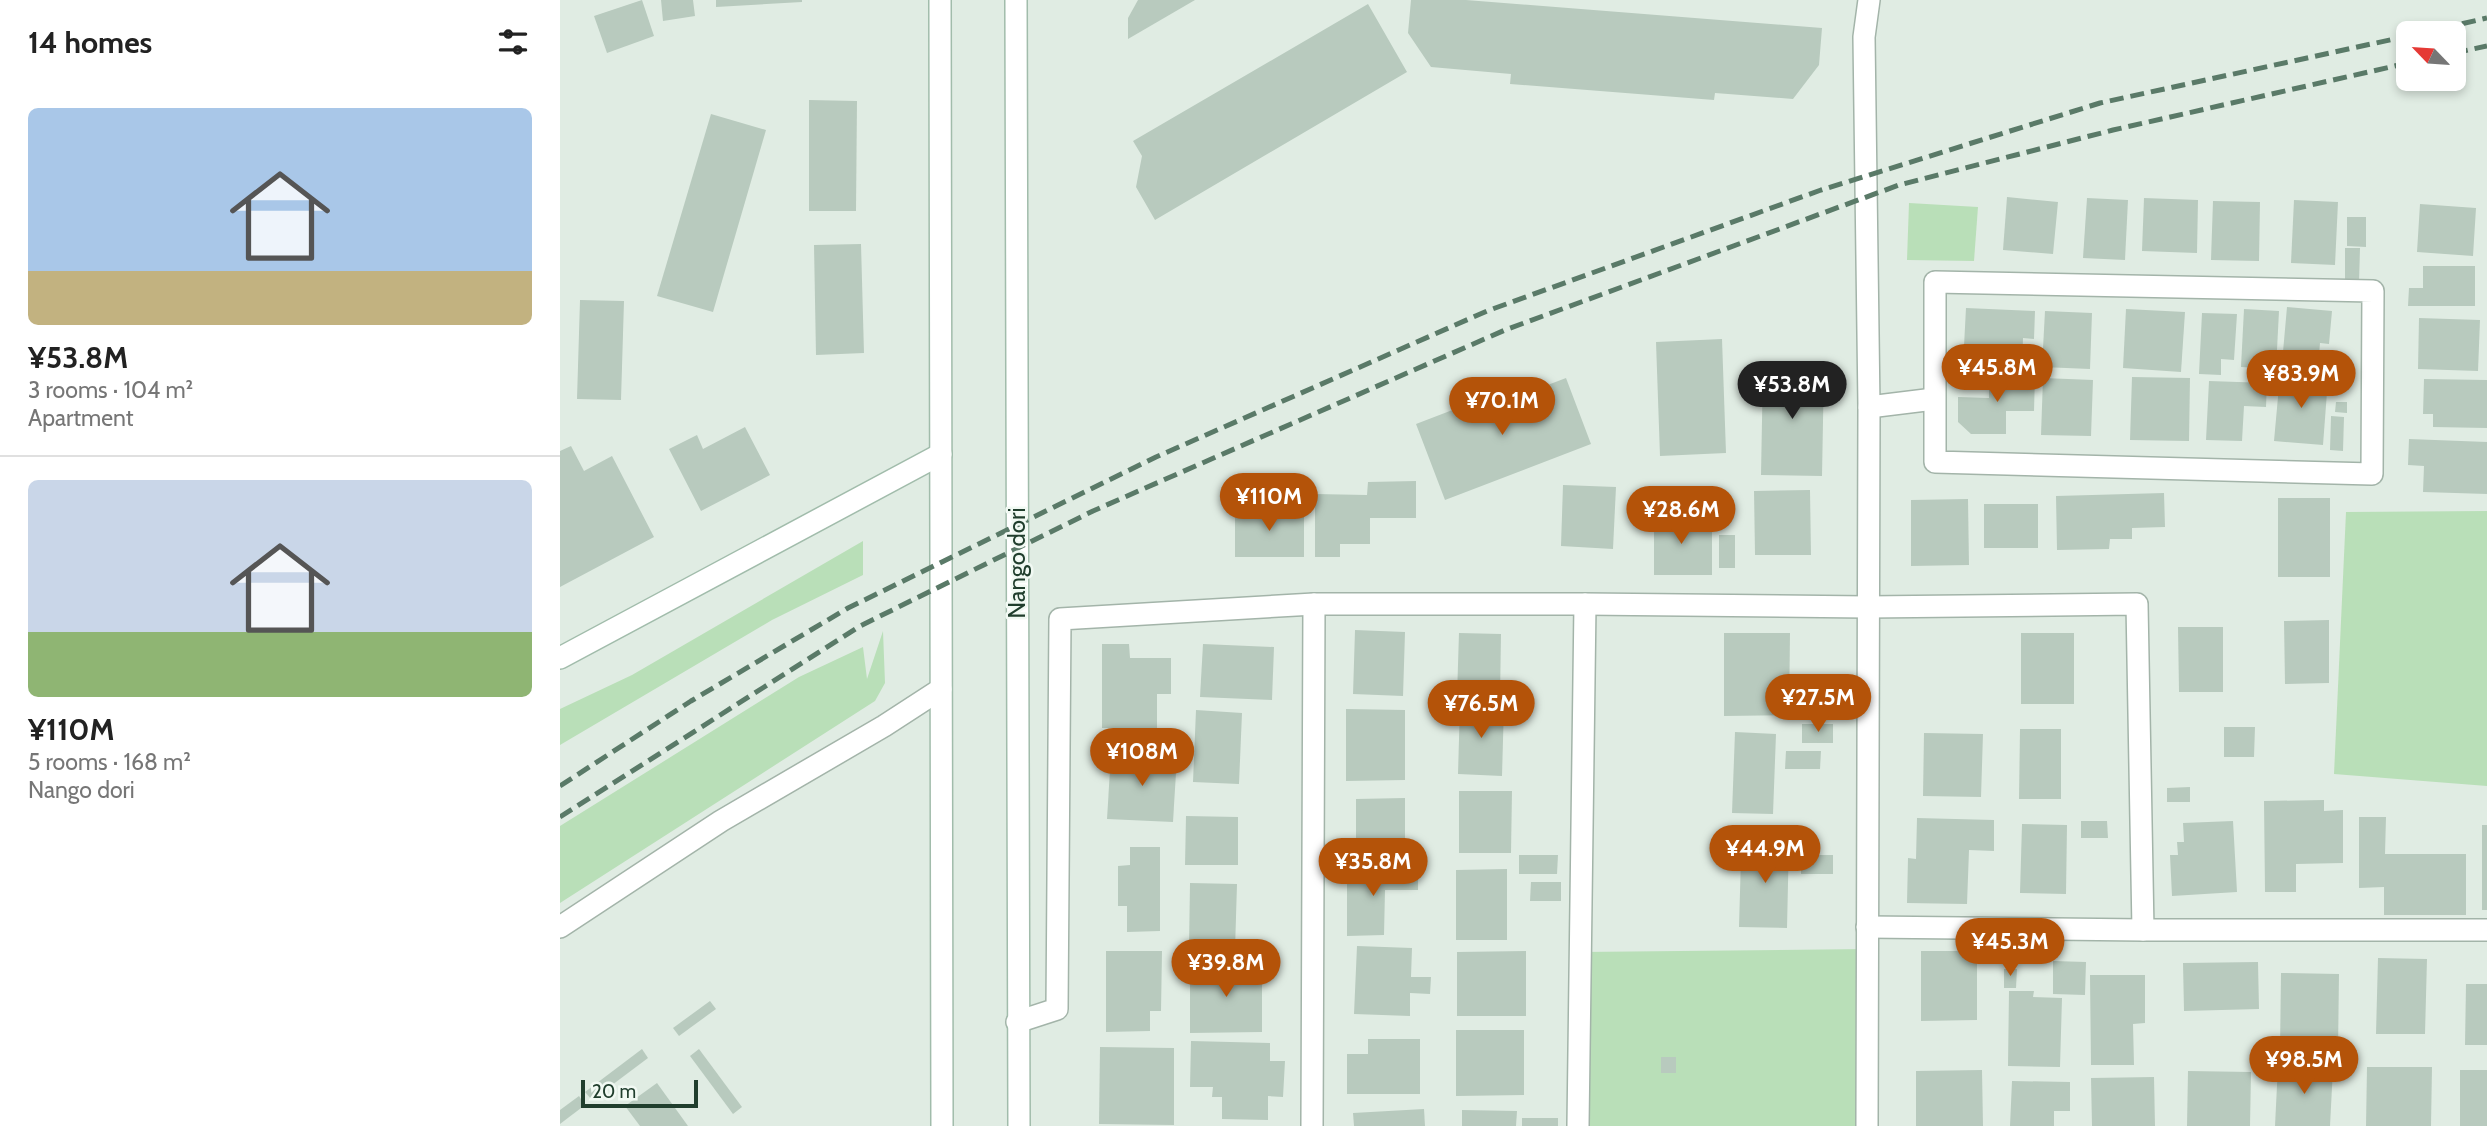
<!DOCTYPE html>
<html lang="en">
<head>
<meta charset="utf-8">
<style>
  :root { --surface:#fff; --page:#f2f2f2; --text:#222; --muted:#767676; --line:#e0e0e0; --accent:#b45309 }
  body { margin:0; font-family:Cabin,sans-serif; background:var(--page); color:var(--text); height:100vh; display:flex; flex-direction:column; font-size:26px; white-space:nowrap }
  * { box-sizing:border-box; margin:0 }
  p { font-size:23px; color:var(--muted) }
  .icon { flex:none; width:38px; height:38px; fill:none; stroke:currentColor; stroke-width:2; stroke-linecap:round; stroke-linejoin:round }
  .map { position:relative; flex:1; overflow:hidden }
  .side { display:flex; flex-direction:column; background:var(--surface); width:560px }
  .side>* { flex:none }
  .needle { width:46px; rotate:295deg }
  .fabs { position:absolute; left:1836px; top:21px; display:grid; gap:14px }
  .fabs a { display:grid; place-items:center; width:70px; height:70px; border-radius:10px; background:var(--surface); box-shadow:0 4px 10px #0003; font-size:35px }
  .scale { position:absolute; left:21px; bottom:18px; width:117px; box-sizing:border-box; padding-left:7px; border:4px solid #203e2d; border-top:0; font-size:19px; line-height:24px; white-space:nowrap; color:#203e2d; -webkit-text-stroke:5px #f1f9f3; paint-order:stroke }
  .price { position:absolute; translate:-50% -60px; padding:0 16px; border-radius:24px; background:var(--accent); color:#fff; font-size:23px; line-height:46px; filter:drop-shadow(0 2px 4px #0008) }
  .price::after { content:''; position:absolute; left:50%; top:42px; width:21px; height:16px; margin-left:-10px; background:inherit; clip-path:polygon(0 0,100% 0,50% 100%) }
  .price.selected { background:#222; color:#fff }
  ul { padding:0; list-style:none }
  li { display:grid; align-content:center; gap:14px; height:371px; padding:0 28px }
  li+li { border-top:2px solid var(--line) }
  li span { display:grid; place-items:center; height:217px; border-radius:10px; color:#555 }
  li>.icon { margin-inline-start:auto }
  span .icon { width:126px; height:126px; fill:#fffc; stroke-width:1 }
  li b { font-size:30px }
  h2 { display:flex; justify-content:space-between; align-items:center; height:84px; padding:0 28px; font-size:30px }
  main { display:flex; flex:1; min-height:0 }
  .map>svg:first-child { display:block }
  .green { fill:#b9dfb8 }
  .building { fill:#b8cabe }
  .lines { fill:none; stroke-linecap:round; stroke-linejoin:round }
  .street-casing { stroke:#a3b4a9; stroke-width:24 }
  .secondary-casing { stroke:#a1bcab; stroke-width:24 }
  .street { stroke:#fff; stroke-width:21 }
  .secondary { stroke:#fff; stroke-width:21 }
  .rail { stroke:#5a7a68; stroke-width:5; stroke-dasharray:14 7; stroke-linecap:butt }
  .labels { text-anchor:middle; stroke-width:5; stroke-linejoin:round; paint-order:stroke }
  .street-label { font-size:24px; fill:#203e2d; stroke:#f1f9f3 }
</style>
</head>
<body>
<main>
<section class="side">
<h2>14 homes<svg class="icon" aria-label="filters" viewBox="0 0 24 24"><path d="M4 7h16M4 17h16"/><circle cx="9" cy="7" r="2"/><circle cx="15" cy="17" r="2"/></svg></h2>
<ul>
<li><span style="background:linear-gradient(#a9c7e8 75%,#c2b280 0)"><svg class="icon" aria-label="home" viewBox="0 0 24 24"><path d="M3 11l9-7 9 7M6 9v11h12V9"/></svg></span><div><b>¥53.8M</b><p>3 rooms · 104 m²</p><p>Apartment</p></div></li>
<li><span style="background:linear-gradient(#c9d6e8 70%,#8fb573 0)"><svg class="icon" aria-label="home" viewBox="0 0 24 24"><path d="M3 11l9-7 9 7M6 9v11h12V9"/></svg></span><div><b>¥110M</b><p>5 rooms · 168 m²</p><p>Nango dori</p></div></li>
</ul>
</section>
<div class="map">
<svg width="1927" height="1126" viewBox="0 0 1927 1126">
  <rect width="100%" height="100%" fill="#e0ece3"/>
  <g class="green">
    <polygon points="1349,203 1418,207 1414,261 1347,260"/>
    <polygon points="1927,511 1927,786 1774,774 1786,512"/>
    <polygon points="303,541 303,575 212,620 0,745 0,709 72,675"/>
    <polygon points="323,631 325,683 315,701 0,903 0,826 239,677 303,647 307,679"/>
    <polygon points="1307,949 1307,1126 1018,1126 1021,952"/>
  </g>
  <g class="building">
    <polygon points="82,0 94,36 47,53 34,16"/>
    <polygon points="101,0 133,0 135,16 103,21"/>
    <polygon points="156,0 242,0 242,2 156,7"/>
    <polygon points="578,0 635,0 568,39 568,18"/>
    <polygon points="851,0 906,0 1262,28 1259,65 1233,99 1155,93 1154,100 950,84 951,74 871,67 848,33"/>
    <polygon points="808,4 847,72 595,220 576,187 582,156 573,141"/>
    <polygon points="249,100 297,101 296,211 249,211"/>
    <polygon points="151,114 206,130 153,312 97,296"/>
    <polygon points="1447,197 1498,202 1493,254 1443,250"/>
    <polygon points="1527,198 1568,200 1565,260 1523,258"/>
    <polygon points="1584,198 1638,200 1637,253 1582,251"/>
    <polygon points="1734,200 1778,202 1775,265 1731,263"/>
    <polygon points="1653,201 1700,202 1699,261 1651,260"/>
    <polygon points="1860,204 1916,208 1913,256 1857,252"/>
    <polygon points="1787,217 1806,217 1806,247 1787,246"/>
    <polygon points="301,244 304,353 256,355 254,245"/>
    <polygon points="1785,248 1800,248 1799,283 1785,282"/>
    <polygon points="1863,266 1915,266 1915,306 1848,306 1849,288 1863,288"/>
    <polygon points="20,300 64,301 61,400 17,399"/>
    <polygon points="1727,307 1772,311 1769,344 1760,343 1758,366 1722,363"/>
    <polygon points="1406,308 1475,311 1474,339 1463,338 1462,367 1403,365"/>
    <polygon points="1566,309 1625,312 1621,372 1563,368"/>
    <polygon points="1684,309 1719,311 1716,369 1681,367"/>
    <polygon points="1485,311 1532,313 1530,369 1482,367"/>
    <polygon points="1642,313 1677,314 1674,360 1661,359 1661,375 1639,374"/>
    <polygon points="1859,318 1920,320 1918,371 1858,369"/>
    <polygon points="1162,339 1166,453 1100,456 1096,342"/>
    <polygon points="1203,366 1264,367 1262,476 1201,475"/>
    <polygon points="1429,374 1475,375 1474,411 1446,411 1446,434 1411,434 1398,422 1398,397 1429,398"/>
    <polygon points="1720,375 1768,379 1763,445 1714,441"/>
    <polygon points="1572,377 1630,378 1629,441 1570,440"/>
    <polygon points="1006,378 1031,444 885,500 856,424 942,391 946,401"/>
    <polygon points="1483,378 1533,380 1531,436 1481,435"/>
    <polygon points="1864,379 1927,380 1927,428 1873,427 1873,414 1863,414"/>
    <polygon points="1649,381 1707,383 1706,407 1684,406 1682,441 1646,440"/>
    <polygon points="1776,402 1787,402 1787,413 1775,412"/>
    <polygon points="1771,416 1784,417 1783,451 1770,450"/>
    <polygon points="185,427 210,475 141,511 109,449 137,435 143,449"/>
    <polygon points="1849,439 1927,442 1927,494 1863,492 1864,466 1848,465"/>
    <polygon points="11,446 24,471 52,456 94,537 0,587 0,451"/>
    <polygon points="856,481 856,518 810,518 810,544 780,544 780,557 755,557 755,494 807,495 808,482"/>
    <polygon points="1003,485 1056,487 1053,549 1001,546"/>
    <polygon points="1250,490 1251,555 1195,555 1194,491"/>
    <polygon points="1604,493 1605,527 1572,528 1572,539 1550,539 1549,549 1497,550 1496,496"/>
    <rect x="1718" y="498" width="52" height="79"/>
    <polygon points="1408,499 1409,565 1351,566 1351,500"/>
    <rect x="1424" y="504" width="54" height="44"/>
    <polygon points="1094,507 1116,507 1115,525 1152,524 1152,575 1094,575"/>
    <rect x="675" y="509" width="69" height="48"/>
    <rect x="1159" y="535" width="16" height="33"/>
    <polygon points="1769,620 1769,683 1725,684 1724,621"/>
    <polygon points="1618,627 1663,627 1663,692 1619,692"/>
    <polygon points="795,630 845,632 843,696 793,694"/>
    <polygon points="899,633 941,634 940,697 897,696"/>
    <polygon points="1164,633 1230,633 1229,715 1164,716"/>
    <rect x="1461" y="633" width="53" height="71"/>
    <polygon points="542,644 569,644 570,658 611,658 611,694 597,694 597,728 542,728"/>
    <polygon points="643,644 714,647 712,700 640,697"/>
    <polygon points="900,704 944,705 942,776 898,774"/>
    <polygon points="786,709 845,710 845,780 786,781"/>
    <polygon points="636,710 682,713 679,784 633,782"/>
    <rect x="1242" y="724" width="31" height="19"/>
    <polygon points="1664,727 1695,727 1694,757 1664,757"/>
    <polygon points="1460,729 1501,729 1501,799 1459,799"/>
    <polygon points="1175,732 1216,734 1213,814 1172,813"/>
    <polygon points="1364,733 1423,734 1421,797 1363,796"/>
    <polygon points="1226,751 1261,751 1260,769 1225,769"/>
    <polygon points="551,754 617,756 613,822 547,819"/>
    <polygon points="1630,787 1630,802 1607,802 1607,788"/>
    <polygon points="899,791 952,791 951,853 899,853"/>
    <polygon points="845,798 845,857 796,857 796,799"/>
    <polygon points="1764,800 1764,811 1783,810 1783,863 1736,864 1736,892 1705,892 1704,801"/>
    <polygon points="626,816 678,817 678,865 625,865"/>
    <polygon points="1799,817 1826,817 1825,854 1906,854 1906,915 1824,915 1824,887 1799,888"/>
    <polygon points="1357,818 1434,820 1434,851 1409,850 1407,904 1347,903 1348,858 1356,859"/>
    <polygon points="1521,821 1547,821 1548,838 1521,838"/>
    <polygon points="1673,821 1677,892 1612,896 1610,855 1618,855 1617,842 1624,842 1623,823"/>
    <polygon points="1462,824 1507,825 1506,894 1460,893"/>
    <rect x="1922" y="825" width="5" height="85"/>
    <polygon points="1195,837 1229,839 1227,928 1179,927 1181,857 1195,857"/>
    <polygon points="570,847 600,847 600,931 567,932 567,906 558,906 558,866 570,865"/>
    <polygon points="959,855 998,855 997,874 959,874"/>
    <rect x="1241" y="855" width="32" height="19"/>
    <polygon points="947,869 947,940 896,940 896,870"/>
    <polygon points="787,870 858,870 858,890 825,890 824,935 787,936"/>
    <polygon points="971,882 1001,882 1001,901 970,901"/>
    <polygon points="630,883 677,884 675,950 629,948"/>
    <polygon points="797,946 852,948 851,977 871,977 870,994 850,993 850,1016 794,1014"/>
    <polygon points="546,951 602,951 601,1011 590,1011 590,1031 546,1032"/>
    <polygon points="966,951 966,1016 897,1016 897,952"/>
    <polygon points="1361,951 1417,951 1417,1020 1361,1021"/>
    <polygon points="1818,958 1867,959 1865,1034 1816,1034"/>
    <polygon points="1493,961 1526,962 1525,995 1493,994"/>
    <polygon points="1698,962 1699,1009 1624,1011 1623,963"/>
    <polygon points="630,966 702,966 702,1032 630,1033"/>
    <polygon points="1444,969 1457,969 1456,988 1444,988"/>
    <polygon points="1721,973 1779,974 1778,1051 1720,1051"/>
    <polygon points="1530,975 1585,975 1585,1023 1573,1024 1574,1065 1531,1065"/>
    <polygon points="1906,984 1927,984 1927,1045 1905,1045"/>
    <polygon points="1449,991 1474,991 1473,997 1502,998 1500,1067 1448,1066"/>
    <polygon points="150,1001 156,1009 119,1036 113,1028"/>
    <polygon points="896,1030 964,1030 964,1095 896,1096"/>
    <polygon points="808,1039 860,1039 860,1094 787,1094 787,1054 808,1054"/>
    <polygon points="631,1041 710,1043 710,1061 725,1061 723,1097 708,1096 708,1120 662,1119 662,1097 652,1097 653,1087 630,1087"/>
    <polygon points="540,1047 614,1048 614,1125 539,1124"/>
    <polygon points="82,1049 88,1058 32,1100 25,1092"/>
    <polygon points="139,1049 182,1107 173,1114 130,1056"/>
    <rect x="1101" y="1057" width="15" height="16"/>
    <polygon points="1718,1065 1773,1068 1770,1126 1715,1126"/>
    <polygon points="1807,1067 1872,1067 1871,1126 1806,1126"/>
    <polygon points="1422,1070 1423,1126 1356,1126 1356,1071"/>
    <rect x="1900" y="1070" width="27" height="56"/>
    <polygon points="1628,1071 1691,1072 1690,1126 1627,1126"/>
    <polygon points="1594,1077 1595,1126 1532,1126 1531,1078"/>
    <polygon points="1452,1081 1510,1082 1510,1111 1494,1111 1494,1126 1450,1126"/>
    <polygon points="97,1083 128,1126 80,1126 65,1106"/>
    <polygon points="19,1096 25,1105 0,1124 0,1110"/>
    <polygon points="864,1109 865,1126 794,1126 793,1113"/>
    <polygon points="902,1110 957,1111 956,1126 902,1126"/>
    <rect x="962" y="1118" width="36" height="8"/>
  </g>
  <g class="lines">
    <g class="street-casing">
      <g id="street">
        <polygon points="1375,282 1813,291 1812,474 1375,462"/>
        <polyline points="1309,407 1374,399"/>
        <polyline points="0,927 161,821 324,726 381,689"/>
        <polyline points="1307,927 1583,930 1927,930"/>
        <polyline points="457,1022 497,1009 500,619 754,604 1025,604 1307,607 1577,604 1583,930"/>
        <polyline points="752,1126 754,604"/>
        <polyline points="1018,1126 1025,604"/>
        <polyline points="1307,1126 1309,407 1304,37 1309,0"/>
      </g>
    </g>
    <g class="secondary-casing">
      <g id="secondary">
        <polyline points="380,0 382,1126"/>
        <polyline points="456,0 459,1126"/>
        <polyline points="0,658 381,454"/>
      </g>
    </g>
    <use href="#street" class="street"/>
    <use href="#secondary" class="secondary"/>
    <g class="rail">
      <polyline points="1861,33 1927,18"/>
      <polyline points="1894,53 1927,46"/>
      <polyline points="0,786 131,701 288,608 596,457 927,311 1261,190 1540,103 1848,36"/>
      <polyline points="0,817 300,626 533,511 945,330 1339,185 1553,130 1848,63"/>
    </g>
  </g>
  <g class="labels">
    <g class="street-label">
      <text transform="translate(457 563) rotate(-90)" y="8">Nango dori</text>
    </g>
  </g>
</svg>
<div class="fabs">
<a><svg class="needle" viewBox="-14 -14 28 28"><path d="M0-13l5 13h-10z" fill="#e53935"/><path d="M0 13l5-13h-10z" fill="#767676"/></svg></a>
</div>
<div class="scale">20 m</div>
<b class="price" style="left:1437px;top:404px">¥45.8M</b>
<b class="price" style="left:1741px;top:410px">¥83.9M</b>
<b class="price selected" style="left:1232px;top:421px">¥53.8M</b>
<b class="price" style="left:942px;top:437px">¥70.1M</b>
<b class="price" style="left:709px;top:533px">¥110M</b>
<b class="price" style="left:1121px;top:546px">¥28.6M</b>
<b class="price" style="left:1258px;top:734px">¥27.5M</b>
<b class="price" style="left:921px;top:740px">¥76.5M</b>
<b class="price" style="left:582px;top:788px">¥108M</b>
<b class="price" style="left:1205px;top:885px">¥44.9M</b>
<b class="price" style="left:813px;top:898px">¥35.8M</b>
<b class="price" style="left:1450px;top:978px">¥45.3M</b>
<b class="price" style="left:666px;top:999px">¥39.8M</b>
<b class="price" style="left:1744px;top:1096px">¥98.5M</b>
</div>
</main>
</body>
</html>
